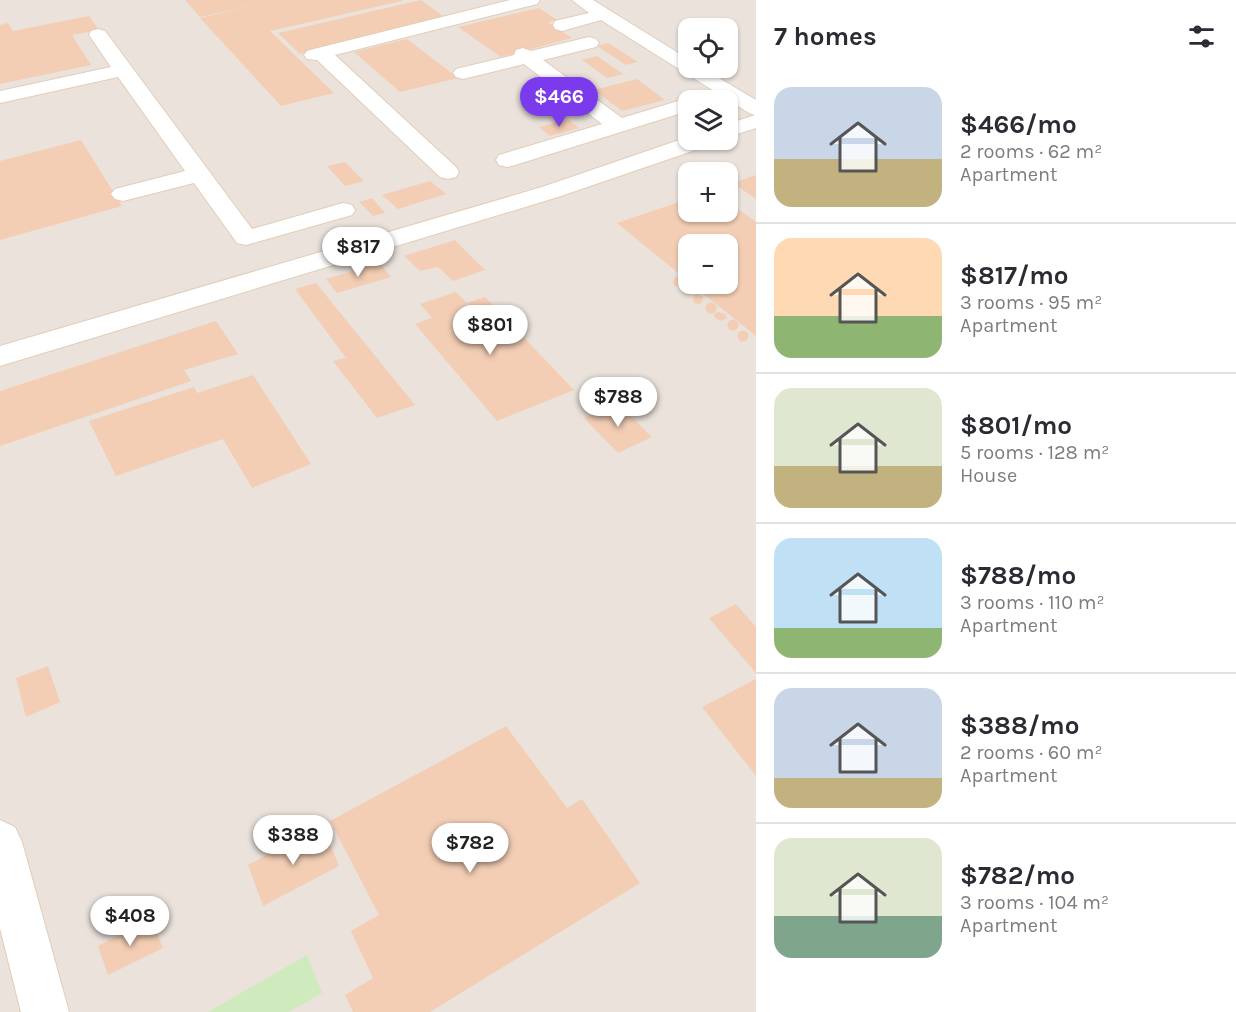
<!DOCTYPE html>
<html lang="en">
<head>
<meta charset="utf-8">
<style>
  :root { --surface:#fff; --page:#f7f7f7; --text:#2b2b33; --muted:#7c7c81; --line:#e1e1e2; --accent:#7c3aed }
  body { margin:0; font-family:Karla,sans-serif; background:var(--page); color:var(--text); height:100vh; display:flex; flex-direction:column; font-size:22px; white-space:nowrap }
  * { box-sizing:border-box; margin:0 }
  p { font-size:20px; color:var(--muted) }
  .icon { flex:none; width:33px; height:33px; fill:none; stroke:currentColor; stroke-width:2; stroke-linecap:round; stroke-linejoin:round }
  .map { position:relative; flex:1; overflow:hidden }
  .drawer { display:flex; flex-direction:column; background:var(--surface); width:480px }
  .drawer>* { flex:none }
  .fabs { position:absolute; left:678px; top:18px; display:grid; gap:12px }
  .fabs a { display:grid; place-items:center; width:60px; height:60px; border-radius:12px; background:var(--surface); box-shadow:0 2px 4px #0004; font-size:30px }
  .price { position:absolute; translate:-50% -51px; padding:0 14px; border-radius:21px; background:#fff; color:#222; font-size:20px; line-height:39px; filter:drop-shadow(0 2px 3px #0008) }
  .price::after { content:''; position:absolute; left:50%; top:36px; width:18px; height:14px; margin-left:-9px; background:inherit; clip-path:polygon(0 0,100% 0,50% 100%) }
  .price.selected { background:var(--accent); color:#fff }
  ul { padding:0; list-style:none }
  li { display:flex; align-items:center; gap:18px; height:150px; padding:0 18px }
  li+li { border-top:2px solid var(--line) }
  li span { display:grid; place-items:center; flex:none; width:168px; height:120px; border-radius:18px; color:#555 }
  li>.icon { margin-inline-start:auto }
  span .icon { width:72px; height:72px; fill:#fffc; stroke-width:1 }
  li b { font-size:26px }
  h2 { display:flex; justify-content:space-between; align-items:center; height:72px; padding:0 18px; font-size:26px }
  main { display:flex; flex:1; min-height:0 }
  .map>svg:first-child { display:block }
  .industrial { fill:#eae2db; fill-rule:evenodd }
  .green { fill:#cfeabd }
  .building { fill:#f3ceb5 }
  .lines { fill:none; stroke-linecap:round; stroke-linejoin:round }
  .minor-casing { stroke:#e1cdba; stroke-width:2 }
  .minor { fill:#fff; fill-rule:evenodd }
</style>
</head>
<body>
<main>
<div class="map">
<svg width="756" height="1012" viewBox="0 0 756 1012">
  <rect width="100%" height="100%" fill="#fdf1de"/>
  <path class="industrial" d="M 0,0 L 756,0 L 756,1012 L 0,1012 ZM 688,28 L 728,28 L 728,68 L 688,68 ZM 688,100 L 728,100 L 728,140 L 688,140 ZM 688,172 L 728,172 L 728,212 L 688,212 ZM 688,244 L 728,244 L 728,284 L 688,284 Z"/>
  <polygon class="green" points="307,955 322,993 289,1012 208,1012"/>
  <g class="building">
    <polygon points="185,0 402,0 402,1 270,31 334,93 281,106 200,18 255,5 200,17"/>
    <polygon points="421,0 447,19 300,54 278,33"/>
    <polygon points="539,8 557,20 548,22 572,38 501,57 458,27"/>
    <polygon points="89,16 99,30 72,35 91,65 0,84 0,25 8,23 13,31"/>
    <polygon points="407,39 458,78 400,92 354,52"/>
    <polygon points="608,43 638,62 626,65 597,46"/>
    <polygon points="597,56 623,74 607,78 582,60"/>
    <polygon points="637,79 665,100 622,111 594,90"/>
    <polygon points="568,119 579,128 550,136 539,127"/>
    <polygon points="81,140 122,206 0,240 0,161"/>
    <polygon points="345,162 364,181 345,186 327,166"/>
    <polygon points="756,175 756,199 733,183"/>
    <polygon points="430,181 446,194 398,209 382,195"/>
    <polygon points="372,198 385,213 373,216 359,202"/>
    <polygon points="688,199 688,212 728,212 728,202 756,222 756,336 691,284 728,284 728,244 688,244 688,281 617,223"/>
    <polygon points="455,240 485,270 453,281 438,267 420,271 404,256"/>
    <polygon points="379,263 391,277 337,293 326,279"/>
    <circle cx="678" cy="282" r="5"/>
    <polygon points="316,283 415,405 377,418 333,361 346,358 295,289"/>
    <circle cx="688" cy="290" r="5"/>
    <polygon points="456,292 467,303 485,297 574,390 497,421 415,324 432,318 420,304"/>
    <circle cx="698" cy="299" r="5"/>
    <circle cx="711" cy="308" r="5.5"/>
    <polygon points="718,312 725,314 727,318 721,321 715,318 714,314"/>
    <circle cx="733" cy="325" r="5.5"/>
    <polygon points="216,321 238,354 184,370 191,381 0,446 0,391"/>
    <circle cx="743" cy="336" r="5.5"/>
    <polygon points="253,375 311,464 252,488 223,439 116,476 89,421 194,387 197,393"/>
    <polygon points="618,403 652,437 618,453 584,418"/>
    <polygon points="736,604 756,627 756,673 709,618"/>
    <polygon points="48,666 60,702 26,717 16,678"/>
    <polygon points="756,679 756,776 702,707"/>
    <polygon points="506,726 567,808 582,799 640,883 430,1012 353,1012 345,995 373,978 351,931 379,915 330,821"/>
    <polygon points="322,825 339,866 263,906 248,865"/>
    <polygon points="151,918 163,948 108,975 98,946"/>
  </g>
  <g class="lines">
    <g class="minor-casing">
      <g id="minor">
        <polygon points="510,0 540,0 537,4 335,55 456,167 459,172 456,177 448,179 440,177 317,60 307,59 304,55 307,51 314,49"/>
        <polygon points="572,0 593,0 688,59 688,68 702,68 756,100 756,128 728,137 728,124 755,115 749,113 601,20 562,31 555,29 553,25 555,21 589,13"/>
        <polygon points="98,29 105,31 252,229 343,203 352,205 355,210 352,215 246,245 237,243 194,183 123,201 115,199 111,194 115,189 185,171 118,77 0,103 0,91 111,67 89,35 91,31"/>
        <polygon points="589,37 596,39 599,43 596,47 543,60 622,118 688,98 696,100 688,100 688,111 515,165 507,167 499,165 496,160 499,155 602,124 524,64 463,79 456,77 453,73 456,69 514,55 516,50 523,48 531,51"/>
        <polygon points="688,137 688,140 713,140 710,145 558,197 0,366 0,346 542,187"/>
        <polygon points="0,820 15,827 22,842 69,1012 21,1012 0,928"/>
      </g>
    </g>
    <use href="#minor" class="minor"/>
  </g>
</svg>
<div class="fabs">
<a><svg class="icon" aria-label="locate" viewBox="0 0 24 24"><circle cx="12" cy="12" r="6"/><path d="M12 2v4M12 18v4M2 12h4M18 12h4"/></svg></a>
<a><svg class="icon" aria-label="layers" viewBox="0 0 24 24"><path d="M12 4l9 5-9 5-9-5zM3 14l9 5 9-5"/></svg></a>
<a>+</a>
<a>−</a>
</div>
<b class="price selected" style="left:559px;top:128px">$466</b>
<b class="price" style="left:358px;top:278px">$817</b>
<b class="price" style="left:490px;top:356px">$801</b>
<b class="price" style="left:618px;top:428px">$788</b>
<b class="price" style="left:293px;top:866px">$388</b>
<b class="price" style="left:470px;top:874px">$782</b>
<b class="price" style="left:130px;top:947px">$408</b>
</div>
<section class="drawer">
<h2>7 homes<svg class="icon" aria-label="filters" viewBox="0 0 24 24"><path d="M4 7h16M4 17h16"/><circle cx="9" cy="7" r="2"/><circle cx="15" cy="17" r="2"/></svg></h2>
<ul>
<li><span style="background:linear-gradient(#c9d6e8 60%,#c2b280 0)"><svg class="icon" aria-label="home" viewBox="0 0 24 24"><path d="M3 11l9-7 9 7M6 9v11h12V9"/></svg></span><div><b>$466/mo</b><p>2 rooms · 62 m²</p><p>Apartment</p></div></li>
<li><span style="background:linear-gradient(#ffd9b3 65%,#8fb573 0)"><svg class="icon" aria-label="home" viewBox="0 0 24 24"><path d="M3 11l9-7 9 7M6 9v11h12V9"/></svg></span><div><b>$817/mo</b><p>3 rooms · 95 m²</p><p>Apartment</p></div></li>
<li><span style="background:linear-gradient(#dfe7d0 65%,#c2b280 0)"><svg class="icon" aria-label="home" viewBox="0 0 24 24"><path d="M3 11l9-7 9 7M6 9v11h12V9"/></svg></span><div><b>$801/mo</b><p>5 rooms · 128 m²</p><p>House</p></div></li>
<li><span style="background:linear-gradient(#bfe0f5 75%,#8fb573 0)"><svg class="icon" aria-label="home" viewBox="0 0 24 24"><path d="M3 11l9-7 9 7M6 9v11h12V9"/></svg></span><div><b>$788/mo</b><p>3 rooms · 110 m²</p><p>Apartment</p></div></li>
<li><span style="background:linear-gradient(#c9d6e8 75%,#c2b280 0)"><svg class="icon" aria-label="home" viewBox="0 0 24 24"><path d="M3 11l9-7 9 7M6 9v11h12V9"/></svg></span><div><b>$388/mo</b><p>2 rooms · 60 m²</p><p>Apartment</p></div></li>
<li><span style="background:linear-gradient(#dfe7d0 65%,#7fa58c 0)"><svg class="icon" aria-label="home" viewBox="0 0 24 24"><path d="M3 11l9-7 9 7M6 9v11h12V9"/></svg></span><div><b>$782/mo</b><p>3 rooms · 104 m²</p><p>Apartment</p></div></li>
</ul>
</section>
</main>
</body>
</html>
